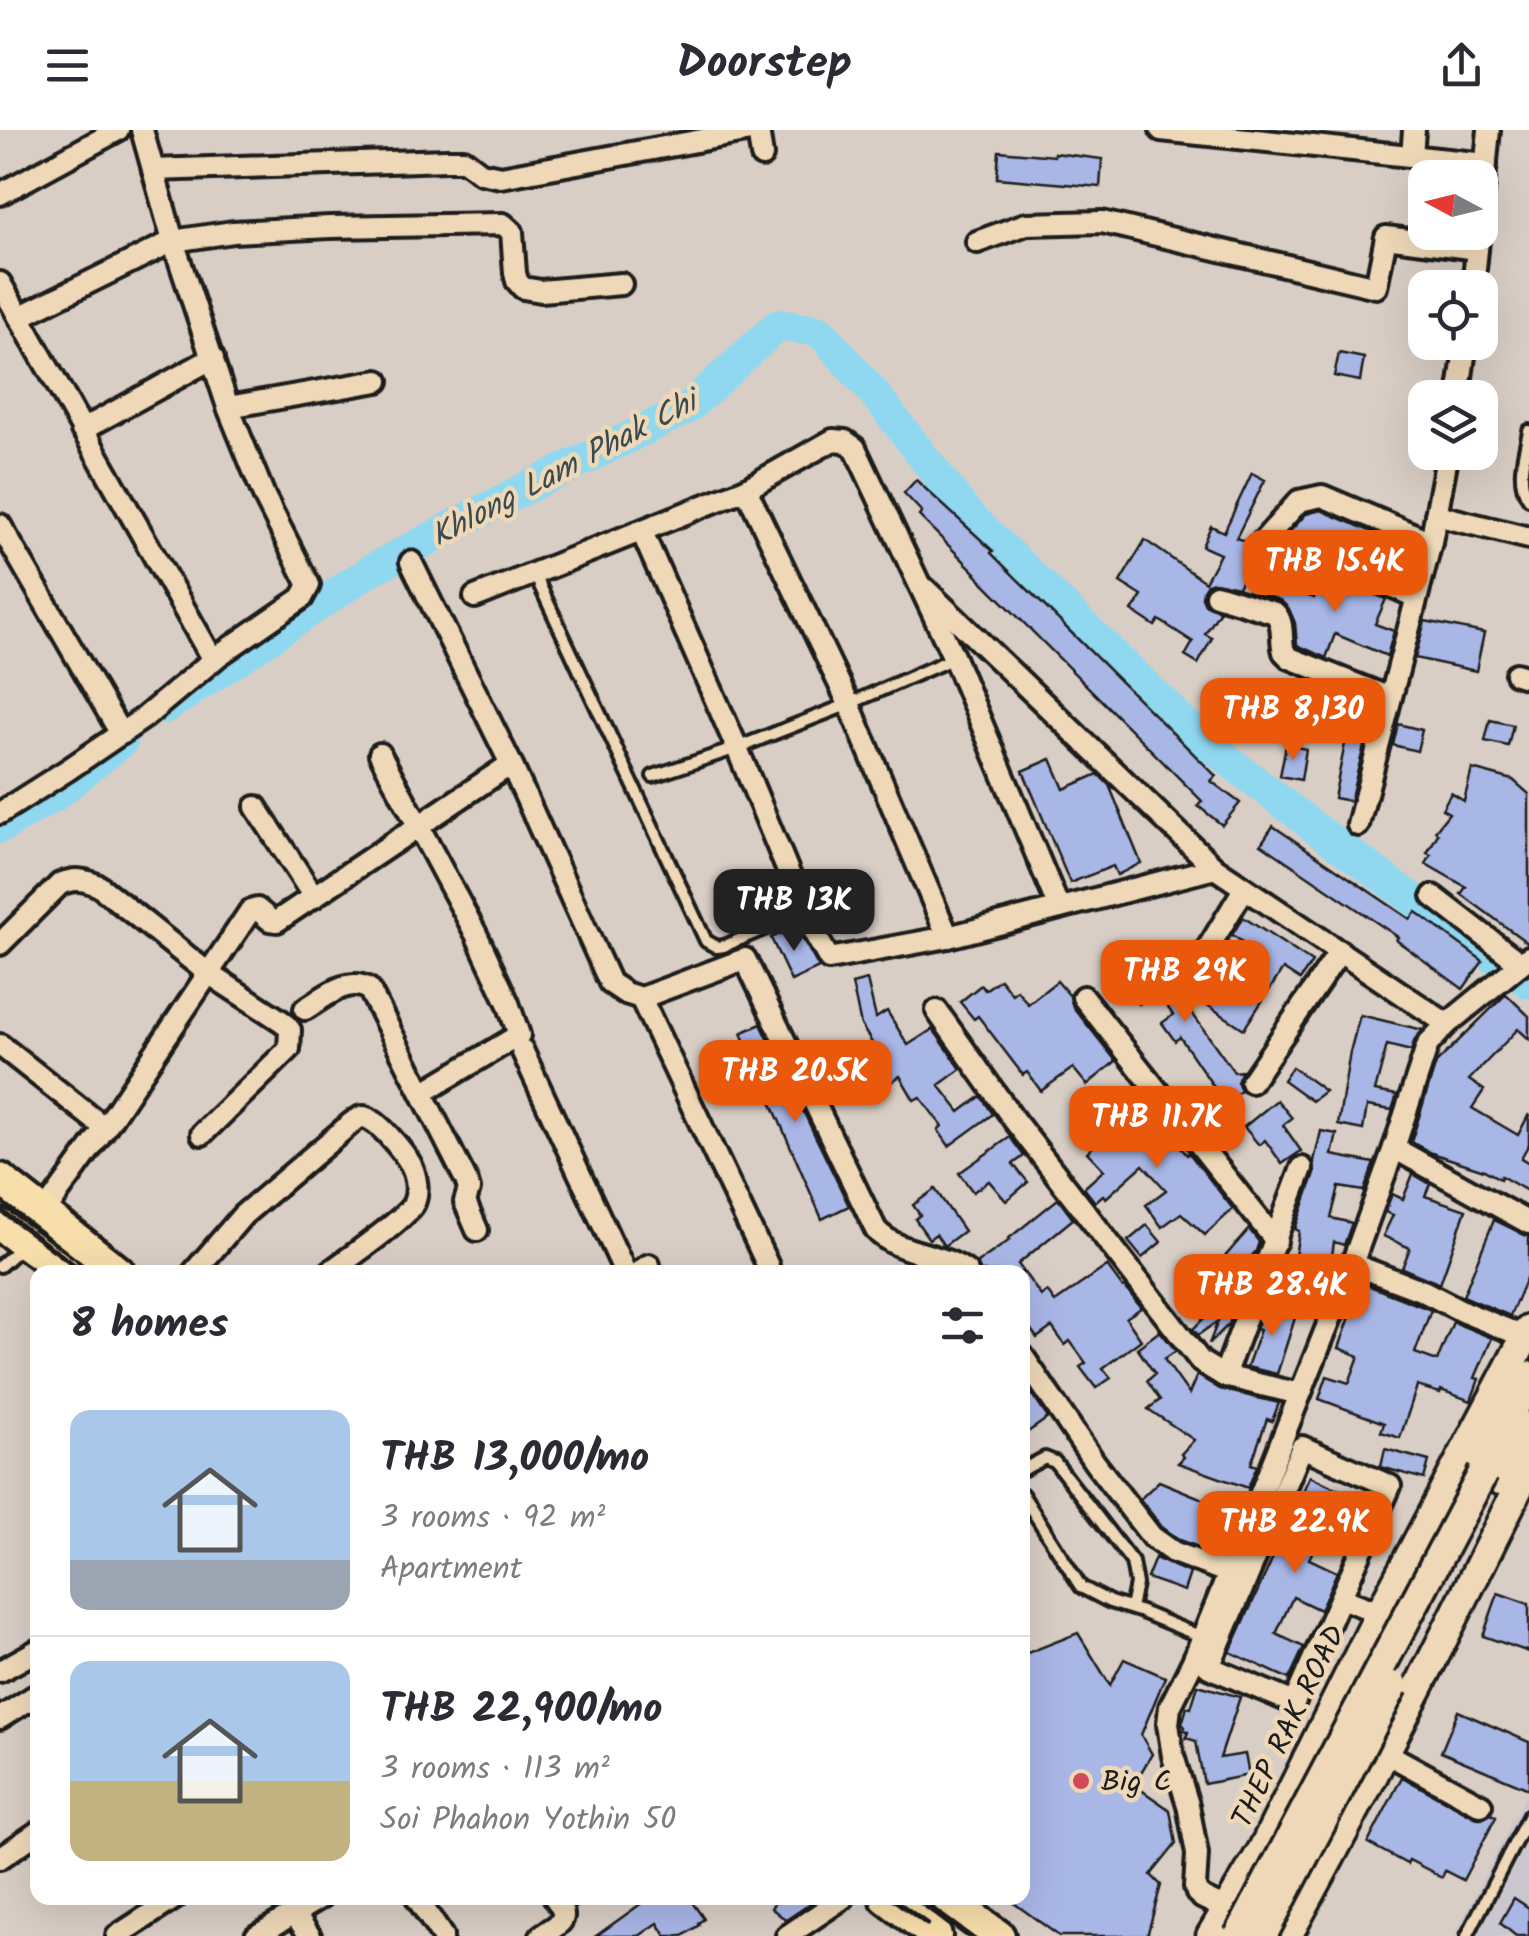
<!DOCTYPE html>
<html lang="en">
<head>
<meta charset="utf-8">
<style>
  :root { --surface:#fff; --page:#f2f2f3; --text:#2b2b33; --muted:#7c7c81; --line:#e1e1e2; --accent:#ea580c }
  body { margin:0; font-family:Kalam,sans-serif; background:var(--page); color:var(--text); height:100vh; display:flex; flex-direction:column; font-size:38px; white-space:nowrap }
  * { box-sizing:border-box; margin:0 }
  p { font-size:32px; color:var(--muted) }
  .icon { flex:none; width:55px; height:55px; fill:none; stroke:currentColor; stroke-width:2; stroke-linecap:round; stroke-linejoin:round }
  .map { position:relative; flex:1; overflow:hidden }
  .details { position:absolute; left:30px; top:1135px; width:1000px; height:640px; display:flex; flex-direction:column; background:var(--surface); border-radius:20px; box-shadow:0 10px 40px #0002 }
  .details>* { flex:none }
  .needle { width:65px; rotate:277deg }
  .fabs { position:absolute; left:1408px; top:30px; display:grid; gap:20px }
  .fabs a { display:grid; place-items:center; width:90px; height:90px; border-radius:20px; background:var(--surface); box-shadow:0 10px 40px #0002; font-size:50px }
  .price { position:absolute; translate:-50% -85px; padding:0 22px; border-radius:20px; background:var(--accent); color:#fff; font-size:32px; line-height:65px; filter:drop-shadow(0 2px 5px #0008) }
  .price::after { content:''; position:absolute; left:50%; top:60px; width:30px; height:22px; margin-left:-15px; background:inherit; clip-path:polygon(0 0,100% 0,50% 100%) }
  .price.on { background:#222; color:#fff }
  ul { padding:0; list-style:none }
  li { display:flex; align-items:center; gap:30px; height:250px; padding:0 40px }
  li+li { border-top:2px solid var(--line) }
  li span { display:grid; place-items:center; flex:none; width:280px; height:200px; border-radius:20px; color:#555 }
  li>.icon { margin-inline-start:auto }
  span .icon { width:120px; height:120px; fill:#fffc; stroke-width:1 }
  li b { font-size:42px }
  h2 { display:flex; justify-content:space-between; align-items:center; height:120px; padding:0 40px; font-size:42px }
  header { display:flex; justify-content:space-between; align-items:center; height:130px; padding:0 40px; background:var(--surface); font-size:45px; font-weight:700 }
  .map>svg:first-child { display:block }
  .built { fill:#cbc7cf }
  .lines { fill:none; stroke-linecap:round; stroke-linejoin:round }
  .river { stroke:#8fd8f0; stroke-width:32 }
  .building { fill:#a9b7e7; stroke:#1c1c1c; stroke-width:2.5 }
  .service-casing { stroke:#1c1c1c; stroke-width:18 }
  .minor-casing { stroke:#1c1c1c; stroke-width:28 }
  .secondary-casing { stroke:#1c1c1c; stroke-width:35 }
  .primary-casing { stroke:#1c1c1c; stroke-width:38 }
  .service { stroke:#eed8b7; stroke-width:10 }
  .minor { stroke:#eed8b7; stroke-width:20 }
  .secondary { stroke:#eed8b7; stroke-width:28 }
  .primary { stroke:#f8deab; stroke-width:30 }
  .rail { stroke:#1c1c1c; stroke-width:5 }
  .secondary-bridge-casing { stroke:#1c1c1c; stroke-width:35; stroke-linecap:butt }
  .secondary-bridge { stroke:#eed8b7; stroke-width:28 }
  .poi-dot { fill:#d1495b; stroke:#eed8b7; stroke-width:4 }
  .labels { text-anchor:middle; stroke-width:9; stroke-linejoin:round; paint-order:stroke }
  .street-label { font-size:30px; fill:#1c1c1c; stroke:#eed8b7 }
  .poi-label { font-size:30px; fill:#1c1c1c; stroke:#eed8b7; text-anchor:start }
  .water-label { font-size:32px; font-style:italic; fill:#394b51; stroke:#eed8b7 }
</style>
</head>
<body>
<header><svg class="icon" aria-label="menu" viewBox="0 0 24 24"><path d="M4 6h16M4 12h16M4 18h16"/></svg>Doorstep<svg class="icon" aria-label="share" viewBox="0 0 24 24"><path d="M12 15V3M7 8l5-5 5 5M5 13v7h14v-7"/></svg></header>
<div class="map">
<svg width="1529" height="1806" viewBox="0 0 1529 1806">
  <rect width="100%" height="100%" fill="#d9cec5"/>
  <filter id="ink" filterUnits="userSpaceOnUse"><feTurbulence type="fractalNoise" baseFrequency=".01" numOctaves="2"/><feDisplacementMap in="SourceGraphic" scale="20" xChannelSelector="R" yChannelSelector="G"/><feConvolveMatrix kernelMatrix="1 2 1 2 8 2 1 2 1" color-interpolation-filters="sRGB"/></filter>
  <g filter="url(#ink)">
    <polygon class="built" points="1529,1659 1529,1806 1454,1806 1521,1674"/>
    <g class="lines">
      <g class="river">
        <polyline points="165,578 371,440 514,364 688,278 778,195 820,201 878,268 966,382 1201,609 1315,698 1529,853"/>
        <polyline points="0,698 53,667 122,611"/>
      </g>
    </g>
    <g class="building">
      <polygon points="999,21 1054,26 1054,23 1102,29 1100,57 997,48"/>
      <polygon points="1339,223 1364,228 1360,251 1334,246"/>
      <polygon points="1252,343 1265,350 1236,408 1245,411 1243,424 1252,432 1238,457 1214,452 1207,454 1203,460 1202,467 1205,474 1220,481 1205,504 1212,508 1198,534 1185,526 1193,512 1159,490 1155,496 1132,481 1142,466 1120,452 1145,410 1205,452 1220,424 1202,416 1211,396 1224,402"/>
      <polygon points="916,350 977,406 993,421 991,423 1216,646 1211,651 1240,673 1222,695 1198,676 1202,671 975,444 976,443 919,386 922,382 904,363"/>
      <polygon points="1321,380 1412,419 1404,446 1302,403 1282,446 1272,442 1285,407 1306,384"/>
      <polygon points="1319,441 1386,469 1375,494 1394,501 1387,526 1335,504 1326,528 1297,515 1295,493 1289,479 1280,470 1264,465 1269,451 1314,468"/>
      <polygon points="1425,491 1484,503 1476,541 1415,528"/>
      <polygon points="1306,568 1360,577 1362,571 1374,577 1350,671 1334,668 1347,604 1301,597"/>
      <polygon points="1490,590 1513,595 1508,616 1485,611"/>
      <polygon points="1398,594 1422,600 1417,621 1393,615"/>
      <polygon points="1286,615 1306,619 1301,650 1280,646"/>
      <polygon points="1051,629 1064,659 1098,644 1109,655 1141,733 1117,745 1113,736 1070,753 1023,641"/>
      <polygon points="1472,639 1513,650 1529,664 1529,814 1461,764 1466,757 1426,734 1431,725 1427,723 1438,704 1435,701 1449,683 1442,679 1451,663 1464,671"/>
      <polygon points="1273,696 1410,789 1416,782 1483,831 1463,859 1396,810 1398,807 1261,714"/>
      <polygon points="1243,787 1312,832 1300,850 1283,839 1244,899 1198,869 1241,811 1232,805"/>
      <polygon points="796,797 819,838 791,851 771,808"/>
      <polygon points="1161,824 1177,846 1180,853 1187,859 1185,860 1167,848 1234,942 1242,941 1237,952 1241,961 1224,972 1180,907 1175,911 1162,893 1173,885 1156,860 1139,874 1123,853"/>
      <polygon points="1000,849 1012,864 1017,860 1028,874 1057,851 1070,866 1073,877 1116,931 1087,955 1073,938 1041,961 1027,942 1023,945 978,886 974,889 960,872 981,855 985,860"/>
      <polygon points="867,850 876,888 887,881 908,915 933,899 961,939 939,955 960,982 981,966 993,984 949,1016 938,1000 942,996 920,967 914,970 900,946 890,953 878,933 883,931 861,895 852,854"/>
      <polygon points="1506,864 1529,886 1529,909 1518,899 1469,950 1484,960 1472,978 1518,1005 1529,984 1529,1014 1521,1028 1529,1033 1529,1062 1501,1046 1500,1049 1484,1040 1432,1023 1411,1012 1436,933"/>
      <polygon points="1360,885 1423,900 1415,909 1411,921 1387,915 1375,961 1397,965 1392,980 1367,976 1363,1000 1338,995 1350,922"/>
      <polygon points="761,894 849,1076 822,1089 741,903"/>
      <polygon points="1292,937 1325,961 1312,971 1283,950"/>
      <polygon points="1147,970 1158,984 1155,988 1187,1025 1189,1023 1233,1079 1205,1105 1181,1083 1162,1097 1146,1075 1166,1060 1143,1035 1106,1068 1103,1065 1095,1072 1084,1058 1104,1040 1087,1022"/>
      <polygon points="1277,970 1292,988 1283,995 1301,1021 1282,1034 1265,1010 1259,1015 1244,997"/>
      <polygon points="1321,1001 1337,1004 1332,1025 1374,1033 1364,1061 1339,1057 1331,1088 1352,1093 1344,1115 1334,1112 1329,1146 1293,1140 1299,1101 1295,1099 1315,1043 1314,1031"/>
      <polygon points="1010,1007 1024,1026 1013,1034 1028,1052 1006,1071 989,1051 973,1062 959,1043"/>
      <polygon points="1413,1044 1430,1054 1425,1066 1466,1080 1440,1154 1402,1138 1410,1118 1383,1106 1393,1085 1385,1082 1392,1064 1403,1069"/>
      <polygon points="935,1059 964,1101 944,1116 936,1104 929,1109 915,1089 920,1085 913,1075"/>
      <polygon points="1058,1069 1073,1089 1018,1134 1041,1166 1047,1161 1055,1172 1107,1136 1123,1158 1125,1157 1141,1178 1126,1188 1141,1210 1103,1238 1111,1248 1096,1258 1080,1237 1086,1233 1070,1211 1065,1215 1052,1197 1037,1208 1022,1187 1022,1142 981,1142 977,1133 1010,1110 1008,1109"/>
      <polygon points="1494,1090 1529,1107 1529,1141 1510,1186 1463,1166"/>
      <polygon points="1147,1095 1161,1112 1142,1128 1128,1111"/>
      <polygon points="1249,1099 1259,1112 1256,1121 1246,1133 1223,1129"/>
      <polygon points="1362,1153 1431,1180 1415,1223 1437,1231 1453,1192 1492,1208 1475,1248 1479,1249 1471,1271 1441,1260 1440,1263 1417,1256 1400,1308 1381,1302 1384,1293 1319,1269 1327,1246 1349,1253 1359,1226 1339,1218"/>
      <polygon points="1234,1158 1240,1164 1229,1194 1209,1214 1218,1191 1198,1205 1193,1199"/>
      <polygon points="1266,1174 1296,1185 1277,1244 1247,1237 1260,1200 1256,1199"/>
      <polygon points="1160,1201 1176,1221 1164,1229 1189,1264 1197,1245 1220,1259 1279,1273 1272,1291 1267,1289 1251,1334 1257,1336 1248,1358 1178,1333 1184,1327 1181,1324 1194,1310 1148,1279 1160,1270 1147,1251 1155,1244 1137,1218"/>
      <polygon points="1022,1250 1048,1288 1022,1306"/>
      <polygon points="1385,1319 1429,1331 1424,1349 1381,1337"/>
      <polygon points="1310,1346 1367,1373 1353,1406 1326,1394 1309,1429 1337,1442 1320,1480 1293,1467 1276,1504 1304,1517 1289,1549 1230,1522"/>
      <polygon points="1159,1351 1232,1381 1223,1404 1214,1400 1206,1420 1180,1410 1162,1397 1140,1369"/>
      <polygon points="1155,1428 1190,1443 1184,1461 1147,1448"/>
      <polygon points="1498,1463 1529,1474 1529,1522 1483,1506"/>
      <polygon points="1078,1503 1110,1555 1124,1529 1165,1547 1141,1605 1152,1624 1140,1644 1140,1659 1170,1680 1176,1714 1151,1745 1161,1755 1147,1806 1059,1806 1007,1768 1022,1768 1022,1525"/>
      <polygon points="1198,1555 1240,1567 1220,1628 1245,1624 1249,1645 1204,1654 1196,1611 1186,1608 1188,1602 1184,1601 1185,1597 1182,1594 1187,1577 1191,1578"/>
      <polygon points="1458,1581 1529,1612 1529,1659 1441,1622"/>
      <polygon points="1402,1647 1475,1687 1482,1689 1491,1684 1496,1687 1463,1750 1445,1741 1442,1747 1409,1730 1407,1734 1368,1713"/>
      <polygon points="649,1768 689,1768 704,1789 698,1793 699,1795 683,1806 666,1806 658,1793 639,1806 596,1806"/>
      <polygon points="778,1768 819,1768 786,1790 771,1778"/>
      <polygon points="1514,1768 1529,1778 1529,1806 1516,1806 1500,1793"/>
    </g>
    <g class="lines">
      <g class="service-casing">
        <g id="service">
          <path d="M 1529,301 C 1525,323 1515,350 1529,369"/>
          <polyline points="534,443 706,811 717,817 724,816 804,782"/>
          <polyline points="653,646 737,618 849,574 954,528"/>
          <polyline points="0,1136 21,1117"/>
          <polyline points="1022,1340 1045,1328 1055,1332 1132,1432 1136,1454 1131,1478"/>
          <polyline points="1022,1364 1081,1457 1110,1472 1139,1481 1202,1507"/>
          <polyline points="1467,1806 1529,1685"/>
        </g>
      </g>
      <g class="minor-casing">
        <g id="minor">
          <polyline points="758,0 762,26"/>
          <polyline points="1161,0 1486,34"/>
          <polyline points="1412,26 1414,0"/>
          <polyline points="153,40 447,30 464,30 481,43 501,47 756,0"/>
          <polyline points="0,64 118,0"/>
          <polyline points="1480,91 1489,0"/>
          <polyline points="977,112 1026,94 1102,92 1376,157 1386,107 1477,119"/>
          <polyline points="0,153 213,530"/>
          <polyline points="1473,158 1478,110"/>
          <polyline points="19,187 173,111 233,102 330,97 503,94 512,102 515,143 517,151 523,158 541,161 621,154"/>
          <polyline points="1458,268 1466,212"/>
          <polyline points="228,277 378,251"/>
          <polyline points="82,300 213,228"/>
          <polyline points="746,359 849,574 948,807"/>
          <polyline points="1436,385 1529,408"/>
          <polyline points="0,395 121,604"/>
          <polyline points="642,402 737,618 811,797 829,829 948,807 1215,738"/>
          <polyline points="1256,419 1299,371 1322,366 1431,412"/>
          <polyline points="1328,428 1416,467"/>
          <path d="M 411,432 L 511,634 L 610,853 L 625,863 L 641,868 L 745,829 L 876,1100 C 899,1125 941,1122 967,1142"/>
          <polyline points="925,459 1215,738 1447,894"/>
          <path d="M 1216,465 L 1275,483 C 1285,493 1280,509 1284,522 L 1290,528 L 1390,568"/>
          <polyline points="475,467 746,359 833,310 845,311 855,318 954,528 1059,778"/>
          <polyline points="1516,544 1529,548"/>
          <polyline points="380,624 476,804 508,873 519,905 422,963"/>
          <polyline points="256,677 314,767"/>
          <polyline points="0,683 69,639 145,587 218,526 302,468 309,455 265,368 228,277 173,111 142,0"/>
          <polyline points="1358,695 1431,412 1448,322"/>
          <polyline points="1433,766 1521,834"/>
          <path d="M 0,814 L 60,754 C 75,748 84,749 99,756 L 208,843 L 283,892 L 290,900 L 289,919 L 202,1004"/>
          <polyline points="1191,846 1244,759"/>
          <polyline points="1083,867 1276,1111"/>
          <polyline points="641,868 768,1136"/>
          <path d="M 305,879 C 324,868 347,846 369,859 L 466,1050 L 469,1059 L 465,1072 L 477,1100"/>
          <polyline points="937,881 1014,990 1201,1232 1224,1246 1300,1264"/>
          <polyline points="0,915 105,998"/>
          <polyline points="522,920 625,1142"/>
          <polyline points="1251,952 1340,821"/>
          <polyline points="1394,1018 1529,1093"/>
          <polyline points="44,1083 105,998 250,781 257,779 270,790 277,791 511,634"/>
          <polyline points="1352,1134 1423,1161 1464,1182 1525,1207"/>
          <path d="M 194,1142 L 243,1085 L 349,995 C 353,992 357,988 362,987 C 375,985 405,1024 411,1035 C 416,1046 419,1061 414,1073 C 407,1088 347,1129 330,1142"/>
          <polyline points="639,1142 649,1135"/>
          <polyline points="1022,1225 1095,1333 1152,1407 1173,1422 1229,1443"/>
          <polyline points="1224,1246 1302,1038"/>
          <polygon points="1302,1317 1390,1356 1294,1573 1209,1537"/>
          <polyline points="1341,1468 1380,1483"/>
          <polyline points="0,1541 38,1520"/>
          <polyline points="0,1588 38,1564"/>
          <polyline points="1386,1623 1481,1675"/>
          <polyline points="0,1728 38,1702"/>
          <polyline points="417,1768 442,1806"/>
          <polyline points="1228,1780 1203,1768 1197,1763 1195,1757 1197,1724 1188,1675 1173,1626 1168,1594 1170,1577 1193,1531 1229,1443 1352,1134 1394,1018 1428,914 1447,894 1529,827"/>
          <polyline points="294,1783 310,1806"/>
          <polyline points="117,1806 175,1768"/>
          <polyline points="256,1806 320,1768"/>
          <path d="M 541,1806 C 560,1793 572,1790 555,1768"/>
          <polyline points="787,1806 843,1768"/>
        </g>
      </g>
      <g class="secondary-casing">
        <g id="secondary">
          <polyline points="1483,1343 1529,1246"/>
          <polyline points="1500,1350 1529,1297"/>
          <polyline points="1211,1806 1262,1721 1380,1483 1529,1200"/>
          <path d="M 1287,1806 C 1372,1652 1451,1494 1529,1336"/>
        </g>
      </g>
      <g class="primary-casing">
        <g id="primary">
          <polyline points="0,1049 119,1142"/>
          <polyline points="0,1095 65,1142"/>
          <polyline points="886,1768 936,1806"/>
          <polyline points="947,1768 999,1806"/>
        </g>
      </g>
      <use href="#service" class="service"/>
      <use href="#minor" class="minor"/>
      <use href="#secondary" class="secondary"/>
      <use href="#primary" class="primary"/>
      <g class="rail">
        <polyline points="0,1080 84,1142"/>
        <polyline points="892,1768 927,1794"/>
        <polyline points="916,1768 968,1806"/>
      </g>
      <g class="secondary-bridge-casing">
        <g id="secondary-bridge">
          <polyline points="1239,1806 1483,1343"/>
          <polyline points="1262,1806 1393,1556"/>
        </g>
      </g>
      <use href="#secondary-bridge" class="secondary-bridge"/>
    </g>
  </g>
  <circle class="poi-dot" cx="1081" cy="1651" r="10"/>
  <g class="labels">
    <g class="street-label">
      <text transform="translate(1288 1596) rotate(-64)" y="10">THEP RAK ROAD</text>
    </g>
    <g class="poi-label">
      <text x="1101" y="1661">Big C</text>
    </g>
    <g class="water-label">
      <text transform="translate(563 338) rotate(-28)" y="11">Khlong Lam Phak Chi</text>
    </g>
  </g>
</svg>
<div class="fabs">
<a><svg class="needle" viewBox="-14 -14 28 28"><path d="M0-13l5 13h-10z" fill="#e53935"/><path d="M0 13l5-13h-10z" fill="#7c7c81"/></svg></a>
<a><svg class="icon" aria-label="locate" viewBox="0 0 24 24"><circle cx="12" cy="12" r="6"/><path d="M12 2v4M12 18v4M2 12h4M18 12h4"/></svg></a>
<a><svg class="icon" aria-label="layers" viewBox="0 0 24 24"><path d="M12 4l9 5-9 5-9-5zM3 14l9 5 9-5"/></svg></a>
</div>
<b class="price" style="left:1335px;top:485px">THB 15.4K</b>
<b class="price" style="left:1293px;top:633px">THB 8,130</b>
<b class="price on" style="left:794px;top:824px">THB 13K</b>
<b class="price" style="left:1185px;top:895px">THB 29K</b>
<b class="price" style="left:795px;top:995px">THB 20.5K</b>
<b class="price" style="left:1157px;top:1041px">THB 11.7K</b>
<b class="price" style="left:1272px;top:1209px">THB 28.4K</b>
<b class="price" style="left:1295px;top:1446px">THB 22.9K</b>
<section class="details">
<h2>8 homes<svg class="icon" aria-label="filters" viewBox="0 0 24 24"><path d="M4 7h16M4 17h16"/><circle cx="9" cy="7" r="2"/><circle cx="15" cy="17" r="2"/></svg></h2>
<ul>
<li><span style="background:linear-gradient(#a9c7e8 75%,#9aa5b1 0)"><svg class="icon" aria-label="home" viewBox="0 0 24 24"><path d="M3 11l9-7 9 7M6 9v11h12V9"/></svg></span><div><b>THB 13,000/mo</b><p>3 rooms · 92 m²</p><p>Apartment</p></div></li>
<li><span style="background:linear-gradient(#a9c7e8 60%,#c2b280 0)"><svg class="icon" aria-label="home" viewBox="0 0 24 24"><path d="M3 11l9-7 9 7M6 9v11h12V9"/></svg></span><div><b>THB 22,900/mo</b><p>3 rooms · 113 m²</p><p>Soi Phahon Yothin 50</p></div></li>
</ul>
</section>
</div>
</body>
</html>
